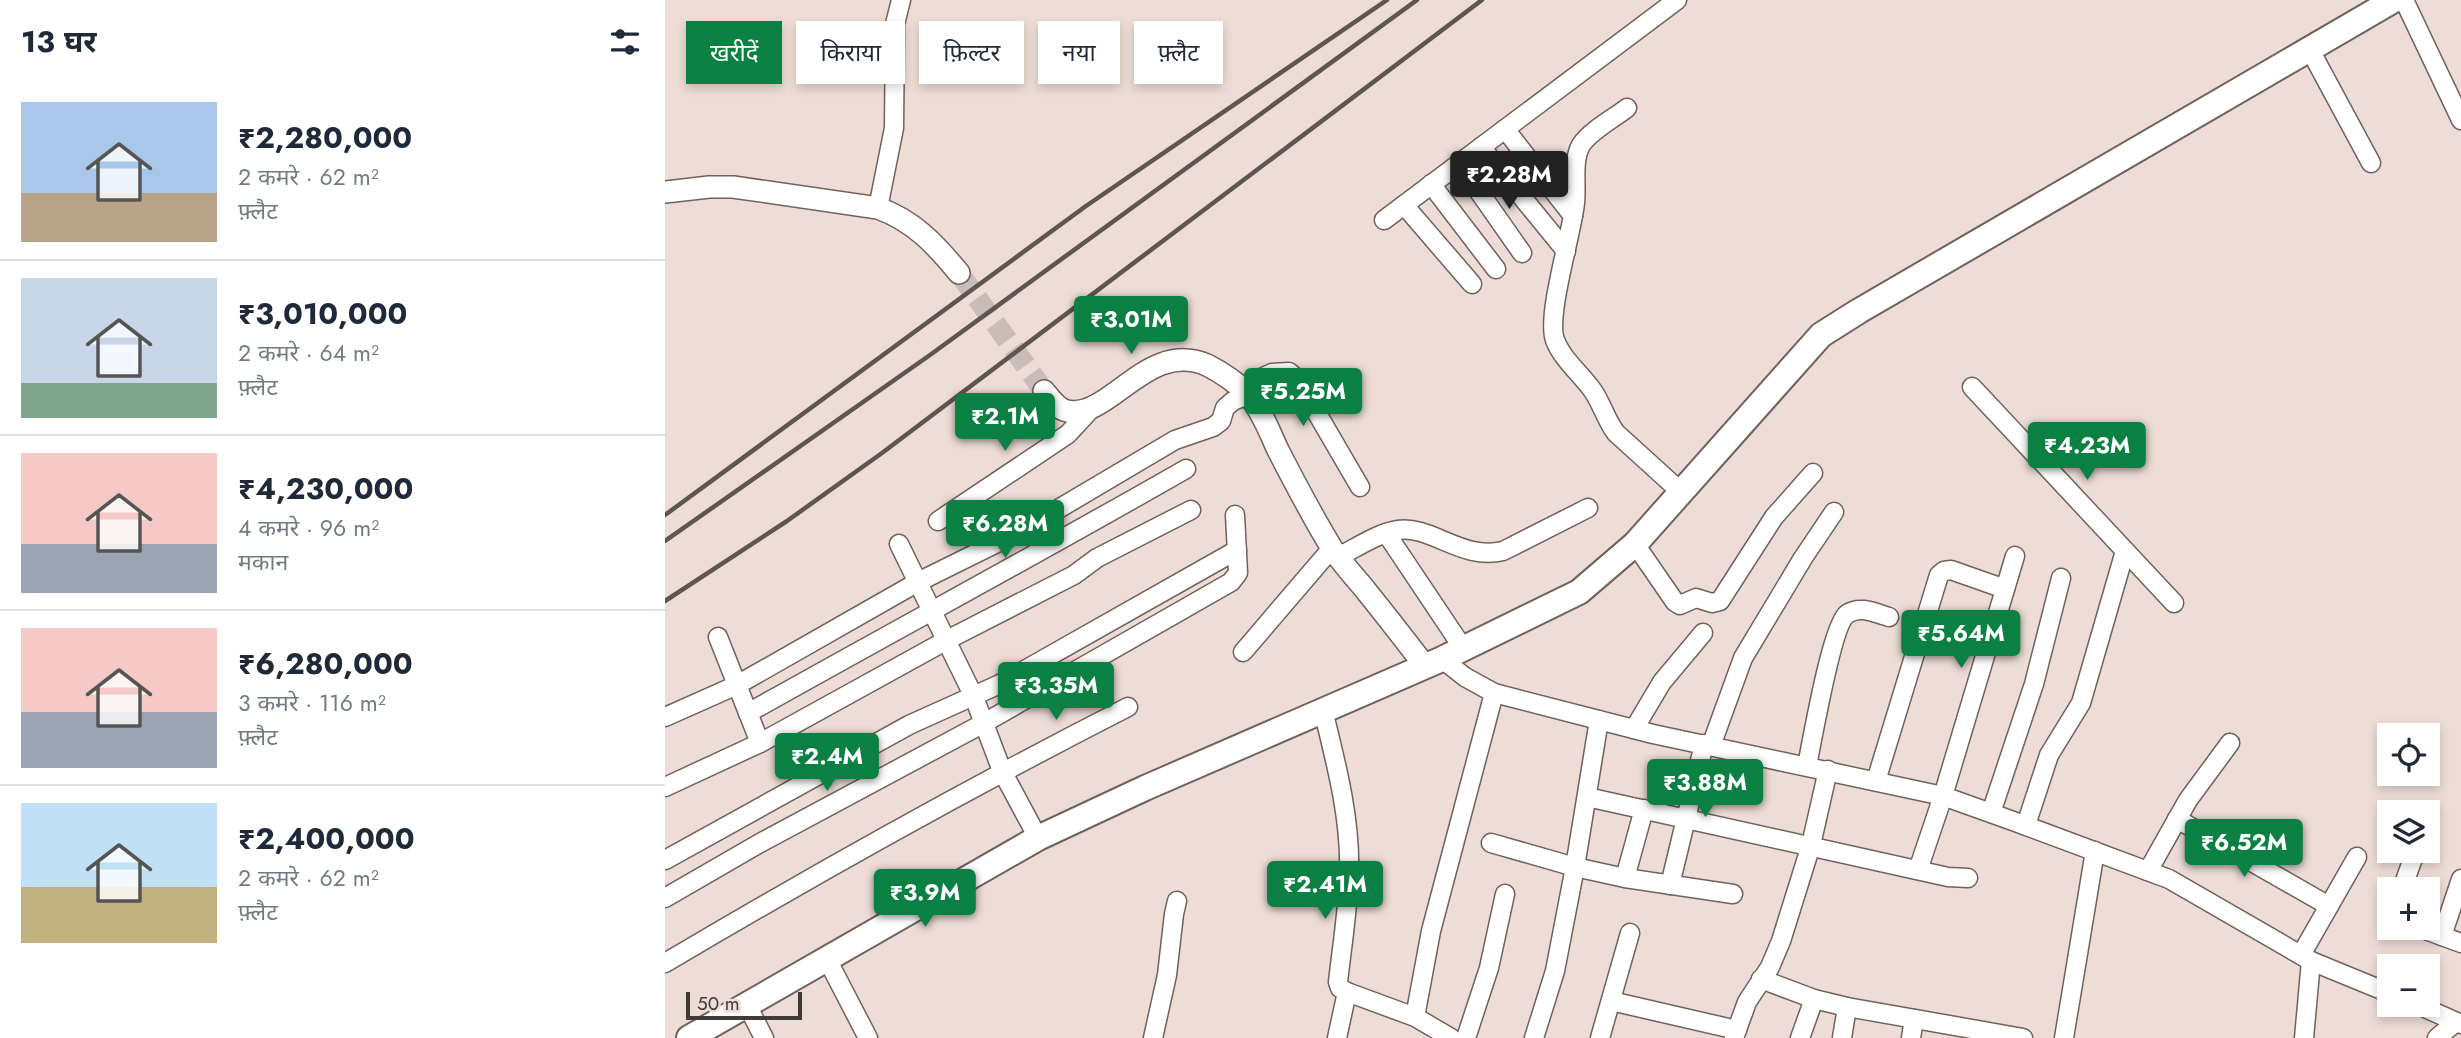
<!DOCTYPE html>
<html lang="hi">
<head>
<meta charset="utf-8">
<style>
  :root { --surface:#fff; --page:#f2f2f3; --text:#1f2937; --muted:#747a83; --line:#e0e1e3; --accent:#0b8043 }
  body { margin:0; font-family:Jost,"Noto Sans Devanagari",sans-serif; background:var(--page); color:var(--text); height:100vh; display:flex; flex-direction:column; font-size:26px; white-space:nowrap }
  * { box-sizing:border-box; margin:0 }
  p { font-size:23px; color:var(--muted) }
  .icon { flex:none; width:38px; height:38px; fill:none; stroke:currentColor; stroke-width:2; stroke-linecap:round; stroke-linejoin:round }
  .map { position:relative; flex:1; overflow:hidden }
  .drawer { display:flex; flex-direction:column; background:var(--surface); width:665px }
  .drawer>* { flex:none }
  .hud { position:absolute; left:21px; top:21px; width:665px; height:63px; display:flex; gap:14px }
  .fabs { position:absolute; left:1712px; top:723px; display:grid; gap:14px }
  .fabs a { display:grid; place-items:center; width:63px; height:63px; border-radius:0px; background:var(--surface); box-shadow:0 4px 10px #0003; font-size:35px }
  .scale { position:absolute; left:21px; bottom:18px; width:116px; box-sizing:border-box; padding-left:7px; border:4px solid #403a38; border-top:0; font-size:19px; line-height:24px; white-space:nowrap; color:#403a38; -webkit-text-stroke:5px #edddd6; paint-order:stroke }
  .price { position:absolute; translate:-50% -60px; padding:0 16px; border-radius:7px; background:var(--accent); color:#fff; font-size:23px; line-height:46px; filter:drop-shadow(0 2px 4px #0008) }
  .price::after { content:''; position:absolute; left:50%; top:42px; width:21px; height:16px; margin-left:-10px; background:inherit; clip-path:polygon(0 0,100% 0,50% 100%) }
  .price.selected { background:#222; color:#fff }
  ul { padding:0; list-style:none }
  li { display:flex; align-items:center; gap:21px; height:175px; padding:0 21px }
  li+li { border-top:2px solid var(--line) }
  li span { display:grid; place-items:center; flex:none; width:196px; height:140px; border-radius:0px; color:#555 }
  li>.icon { margin-inline-start:auto }
  span .icon { width:84px; height:84px; fill:#fffc; stroke-width:1 }
  li b { font-size:30px }
  h2 { display:flex; justify-content:space-between; align-items:center; height:84px; padding:0 21px; font-size:30px }
  .pill { padding:0 24px; border-radius:0px; background:var(--surface); box-shadow:0 4px 10px #0003; font-size:24px; line-height:63px }
  .pill.selected { background:var(--accent); color:#fff }
  main { display:flex; flex:1; min-height:0 }
  .map>svg:first-child { display:block }
  .lines { fill:none; stroke-linecap:round; stroke-linejoin:round }
  .tertiary-tunnel { stroke:#cabcb6; stroke-width:21; stroke-dasharray:21 10; stroke-linecap:butt }
  .minor-casing { stroke:#6f625c; stroke-width:21 }
  .tertiary-casing { stroke:#6f625c; stroke-width:24 }
  .secondary-casing { stroke:#6f625c; stroke-width:28 }
  .minor { stroke:#fff; stroke-width:18 }
  .tertiary { stroke:#fff; stroke-width:21 }
  .secondary { stroke:#fff; stroke-width:24 }
  .rail { stroke:#5e5653; stroke-width:4.5 }
</style>
</head>
<body>
<main>
<section class="drawer">
<h2>13 घर<svg class="icon" aria-label="filters" viewBox="0 0 24 24"><path d="M4 7h16M4 17h16"/><circle cx="9" cy="7" r="2"/><circle cx="15" cy="17" r="2"/></svg></h2>
<ul>
<li><span style="background:linear-gradient(#a9c7e8 65%,#b9a48a 0)"><svg class="icon" aria-label="home" viewBox="0 0 24 24"><path d="M3 11l9-7 9 7M6 9v11h12V9"/></svg></span><div><b>₹2,280,000</b><p>2 कमरे · 62 m²</p><p>फ़्लैट</p></div></li>
<li><span style="background:linear-gradient(#c9d6e8 75%,#7fa58c 0)"><svg class="icon" aria-label="home" viewBox="0 0 24 24"><path d="M3 11l9-7 9 7M6 9v11h12V9"/></svg></span><div><b>₹3,010,000</b><p>2 कमरे · 64 m²</p><p>फ़्लैट</p></div></li>
<li><span style="background:linear-gradient(#f6c9c9 65%,#9aa5b1 0)"><svg class="icon" aria-label="home" viewBox="0 0 24 24"><path d="M3 11l9-7 9 7M6 9v11h12V9"/></svg></span><div><b>₹4,230,000</b><p>4 कमरे · 96 m²</p><p>मकान</p></div></li>
<li><span style="background:linear-gradient(#f6c9c9 60%,#9aa5b1 0)"><svg class="icon" aria-label="home" viewBox="0 0 24 24"><path d="M3 11l9-7 9 7M6 9v11h12V9"/></svg></span><div><b>₹6,280,000</b><p>3 कमरे · 116 m²</p><p>फ़्लैट</p></div></li>
<li><span style="background:linear-gradient(#bfe0f5 60%,#c2b280 0)"><svg class="icon" aria-label="home" viewBox="0 0 24 24"><path d="M3 11l9-7 9 7M6 9v11h12V9"/></svg></span><div><b>₹2,400,000</b><p>2 कमरे · 62 m²</p><p>फ़्लैट</p></div></li>
</ul>
</section>
<div class="map">
<svg width="1796" height="1038" viewBox="0 0 1796 1038">
  <rect width="100%" height="100%" fill="#edddd6"/>
  <g class="lines">
    <polyline class="tertiary-tunnel" points="294,273 379,391"/>
    <g class="minor-casing">
      <g id="minor">
        <polyline points="1739,0 1796,120"/>
        <polyline points="1644,48 1706,163"/>
        <path d="M 962,108 C 948,119 926,130 916,145 C 907,161 912,185 910,203 C 907,233 881,316 890,340 C 897,359 916,374 928,391 C 937,404 941,420 951,433 L 1016,492"/>
        <polyline points="840,129 908,216"/>
        <polyline points="816,147 901,251"/>
        <polyline points="794,163 857,253"/>
        <polyline points="766,184 831,269"/>
        <polyline points="739,205 807,284"/>
        <polyline points="213,208 229,128 230,24 236,0"/>
        <polyline points="719,220 1012,0"/>
        <polyline points="1307,387 1509,603"/>
        <polyline points="575,388 607,373 624,372 632,379 695,487"/>
        <polyline points="273,521 403,434 427,408"/>
        <polyline points="721,533 798,648"/>
        <polyline points="234,544 309,697 337,771 373,838"/>
        <polyline points="970,544 1010,602 1015,605 1031,598 1047,603 1055,601 1109,517 1148,473"/>
        <path d="M 673,557 C 691,548 713,533 733,530 C 766,525 797,561 838,551 L 923,508"/>
        <polyline points="53,637 95,743"/>
        <polyline points="578,652 667,548"/>
        <polyline points="777,659 800,677 829,693 988,734 1278,796 1348,821 1504,879 1646,961 1724,993"/>
        <path d="M 658,710 C 671,763 686,819 684,874 C 683,910 677,946 673,982 L 675,988 L 682,992 L 750,1017 L 786,1038"/>
        <path d="M 83,713 C 229,631 376,552 521,469"/>
        <polyline points="0,717 72,685 253,582 356,531 510,440 548,427 556,421 560,408 568,401 583,395"/>
        <polyline points="969,729 997,682 1038,633"/>
        <polyline points="1046,746 1078,658 1138,558 1169,512"/>
        <path d="M 1142,766 C 1147,741 1167,625 1182,614 C 1195,605 1210,613 1224,617"/>
        <polyline points="1211,781 1274,575 1279,571 1286,570 1340,589"/>
        <polyline points="0,787 95,743 282,640 409,575 432,558 526,510"/>
        <polyline points="922,797 1283,877 1303,878"/>
        <polyline points="1326,813 1369,684 1396,578"/>
        <polyline points="1512,819 1664,906"/>
        <polyline points="1361,825 1384,755 1416,703 1460,551"/>
        <polyline points="826,843 910,867 960,878 1068,894"/>
        <polyline points="0,860 244,725 335,684 572,550"/>
        <polyline points="1253,870 1278,796 1350,556"/>
        <polyline points="1483,871 1523,800 1565,743"/>
        <polyline points="960,878 979,809"/>
        <polyline points="1005,885 1039,744"/>
        <polyline points="1737,889 1751,850"/>
        <polyline points="0,898 95,843 319,723 566,582 573,573 570,515"/>
        <polyline points="1755,928 1796,943"/>
        <polyline points="1777,936 1796,879"/>
        <polyline points="1636,955 1692,857"/>
        <polyline points="162,959 203,1038"/>
        <path d="M 0,963 C 152,873 306,787 463,707"/>
        <polyline points="1096,979 1149,999 1182,1007 1358,1038"/>
        <polyline points="946,1001 1072,1030"/>
        <polyline points="1751,1004 1796,1024"/>
        <polyline points="82,1005 99,1038"/>
        <polyline points="750,1017 766,931 829,693"/>
        <polyline points="488,1038 502,975 509,914 512,901"/>
        <polyline points="672,1038 682,992"/>
        <polyline points="801,1038 824,968 840,894"/>
        <polyline points="869,1038 890,971 910,867 934,720"/>
        <polyline points="935,1038 965,933"/>
        <polyline points="1069,1038 1082,1002 1105,967 1116,941 1146,845 1163,770"/>
        <polyline points="1135,1038 1149,999"/>
        <polyline points="1177,1038 1182,1007"/>
        <polyline points="1246,1038 1249,1019"/>
        <polyline points="1399,1038 1430,851"/>
        <polyline points="1639,1038 1646,961"/>
        <polyline points="1772,1038 1791,1022"/>
      </g>
    </g>
    <g class="tertiary-casing">
      <g id="tertiary">
        <path d="M 0,192 L 44,187 L 68,187 L 213,208 C 249,221 270,244 294,273"/>
        <path d="M 379,391 C 385,398 392,409 402,411 C 445,420 482,339 542,365 C 556,372 574,384 584,396 C 598,412 605,434 614,452 C 631,485 648,518 668,550 C 677,563 688,575 698,587 C 719,613 740,640 760,666"/>
      </g>
    </g>
    <g class="secondary-casing">
      <polyline id="secondary" points="24,1038 373,838 480,788 777,659 914,592 970,544 1156,335 1194,311 1729,0"/>
    </g>
    <use href="#minor" class="minor"/>
    <use href="#tertiary" class="tertiary"/>
    <use href="#secondary" class="secondary"/>
    <g class="rail">
      <polyline points="0,515 421,206 722,0"/>
      <polyline points="0,541 265,355 752,0"/>
      <polyline points="0,601 122,521 217,453 817,0"/>
    </g>
  </g>
</svg>
<div class="fabs">
<a><svg class="icon" aria-label="locate" viewBox="0 0 24 24"><circle cx="12" cy="12" r="6"/><path d="M12 2v4M12 18v4M2 12h4M18 12h4"/></svg></a>
<a><svg class="icon" aria-label="layers" viewBox="0 0 24 24"><path d="M12 4l9 5-9 5-9-5zM3 14l9 5 9-5"/></svg></a>
<a>+</a>
<a>−</a>
</div>
<div class="scale">50 m</div>
<b class="price selected" style="left:844px;top:211px">₹2.28M</b>
<b class="price" style="left:466px;top:356px">₹3.01M</b>
<b class="price" style="left:638px;top:428px">₹5.25M</b>
<b class="price" style="left:340px;top:453px">₹2.1M</b>
<b class="price" style="left:1422px;top:482px">₹4.23M</b>
<b class="price" style="left:340px;top:560px">₹6.28M</b>
<b class="price" style="left:1296px;top:670px">₹5.64M</b>
<b class="price" style="left:391px;top:722px">₹3.35M</b>
<b class="price" style="left:162px;top:793px">₹2.4M</b>
<b class="price" style="left:1040px;top:819px">₹3.88M</b>
<b class="price" style="left:1579px;top:879px">₹6.52M</b>
<b class="price" style="left:660px;top:921px">₹2.41M</b>
<b class="price" style="left:260px;top:929px">₹3.9M</b>
<div class="hud">
<a class="pill selected">खरीदें</a>
<a class="pill">किराया</a>
<a class="pill">फ़िल्टर</a>
<a class="pill">नया</a>
<a class="pill">फ़्लैट</a>
</div>
</div>
</main>
</body>
</html>
